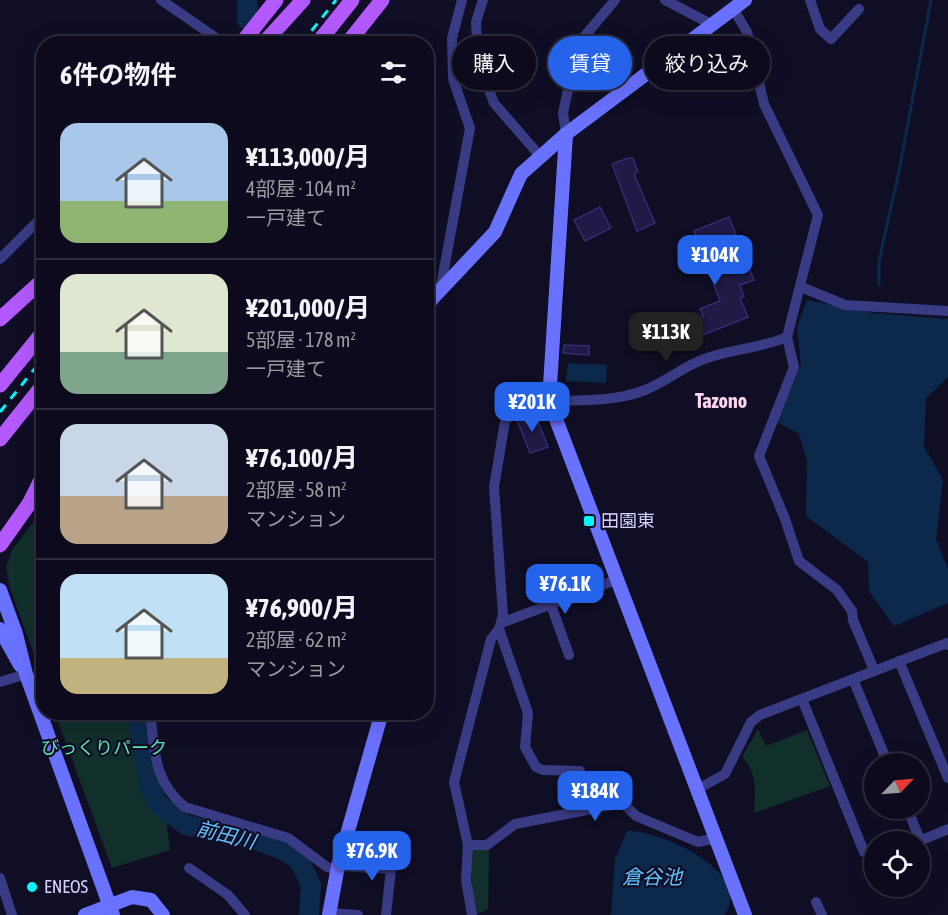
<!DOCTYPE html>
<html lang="ja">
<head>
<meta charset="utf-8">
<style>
  :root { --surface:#0c0a1c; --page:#1a1829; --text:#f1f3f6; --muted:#9a9aa3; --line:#2c2b3b; --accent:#2563eb }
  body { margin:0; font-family:"Asap Condensed","Noto Sans JP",sans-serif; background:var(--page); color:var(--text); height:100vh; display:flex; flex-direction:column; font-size:22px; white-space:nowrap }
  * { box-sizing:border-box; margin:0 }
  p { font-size:20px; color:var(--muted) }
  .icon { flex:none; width:33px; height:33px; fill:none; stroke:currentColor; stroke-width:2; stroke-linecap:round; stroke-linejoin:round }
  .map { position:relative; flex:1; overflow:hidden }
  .drawer { position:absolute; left:36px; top:36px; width:398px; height:684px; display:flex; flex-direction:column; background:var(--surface); border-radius:24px; box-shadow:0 6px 24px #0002,0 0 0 2px var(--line) }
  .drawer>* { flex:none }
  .guide { position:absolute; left:452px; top:36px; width:406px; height:54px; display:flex; gap:12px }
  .needle { width:39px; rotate:65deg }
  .controls { position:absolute; left:864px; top:753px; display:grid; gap:12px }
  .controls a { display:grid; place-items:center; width:66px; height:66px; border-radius:50%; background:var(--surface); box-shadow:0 6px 24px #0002,0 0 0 2px var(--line); font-size:30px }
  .price { position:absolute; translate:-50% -51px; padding:0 14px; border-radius:12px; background:var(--accent); color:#fff; font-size:20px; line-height:39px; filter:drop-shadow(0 2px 3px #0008) }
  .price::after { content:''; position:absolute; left:50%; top:36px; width:18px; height:14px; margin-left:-9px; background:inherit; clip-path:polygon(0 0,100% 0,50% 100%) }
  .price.on { background:#222; color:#fff }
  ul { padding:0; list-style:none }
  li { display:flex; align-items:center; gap:18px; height:150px; padding:0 24px }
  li+li { border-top:2px solid var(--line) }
  li span { display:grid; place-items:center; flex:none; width:168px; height:120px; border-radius:18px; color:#555 }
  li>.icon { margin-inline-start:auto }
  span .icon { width:72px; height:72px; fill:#fffc; stroke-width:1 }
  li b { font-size:26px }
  h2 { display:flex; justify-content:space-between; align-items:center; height:72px; padding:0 24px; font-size:26px }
  .tag { padding:0 21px; border-radius:27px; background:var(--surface); box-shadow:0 6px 24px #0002,0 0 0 2px var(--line); font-size:21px; line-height:54px }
  .tag.on { background:var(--accent); color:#fff }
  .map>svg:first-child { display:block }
  .green { fill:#112f2b }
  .water { fill:#0c294b }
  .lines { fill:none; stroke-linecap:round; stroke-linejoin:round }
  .stream { stroke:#0c294b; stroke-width:3 }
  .river { stroke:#0c294b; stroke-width:20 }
  .building { fill:#1f1a46; stroke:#342c72; stroke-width:1.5 }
  .street { stroke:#393c84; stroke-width:10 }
  .secondary { stroke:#6971ff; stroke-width:14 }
  .primary { stroke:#b459ff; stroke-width:15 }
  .rail { stroke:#00f7fd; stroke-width:3; stroke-dasharray:9 8; stroke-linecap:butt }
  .poi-dot { fill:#00f7fd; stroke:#100e25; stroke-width:2 }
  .labels { text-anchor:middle; stroke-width:4.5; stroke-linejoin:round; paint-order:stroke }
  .poi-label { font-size:18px; fill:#d3d2ff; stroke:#100e25; text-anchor:start }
  .park-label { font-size:18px; fill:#5ce1b5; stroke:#100e25 }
  .neighbourhood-label { font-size:20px; font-weight:bold; fill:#ffd4f3; stroke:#100e25 }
  .water-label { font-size:20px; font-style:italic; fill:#60c2ff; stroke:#100e25 }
</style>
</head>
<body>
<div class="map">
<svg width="948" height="915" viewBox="0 0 948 915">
  <rect width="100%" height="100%" fill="#100e25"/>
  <g class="green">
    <polygon points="43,509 43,680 10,588 6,567 12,550"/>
    <polygon points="55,713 133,713 145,783 153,802 166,817 170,850 112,868"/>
    <path d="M 758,729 L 766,746 L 807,730 L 830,786 L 754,813 C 755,791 758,774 742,757 Z"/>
    <polygon points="489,849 488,909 477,914 472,893 471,850"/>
  </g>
  <g class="water">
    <polygon points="807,300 872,313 948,319 948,377 926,398 924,447 943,480 936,539 948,569 948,603 894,626 869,591 868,562 806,516 807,461 799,434 777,422 801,364 797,327"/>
    <polygon points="568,363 607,365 606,383 566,381"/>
    <path d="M 627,831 C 659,829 756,873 724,915 L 611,915 L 615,859 Z"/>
  </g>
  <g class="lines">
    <polyline class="stream" points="879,284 879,261 899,171 931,0"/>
    <g class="river">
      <polyline points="247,20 247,0"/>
      <polyline points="137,712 150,787 158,804 186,825 251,838 281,849 299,860 311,885 309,915"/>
    </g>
  </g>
  <g class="building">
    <polygon points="521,48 527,54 522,60 515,53"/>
    <polygon points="628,158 633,158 638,172 634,174 655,223 637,231 612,164"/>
    <polygon points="600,207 611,228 585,241 574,220"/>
    <polygon points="729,217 754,280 740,285 744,297 740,298 748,317 660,352 659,349 656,350 651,337 703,316 700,309 720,301 694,231"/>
    <polygon points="564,345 589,346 589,355 563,353"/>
    <polygon points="534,411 548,447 530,453 517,420"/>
  </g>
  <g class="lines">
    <g class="street">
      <polyline points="161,0 225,44"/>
      <polyline points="483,0 476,22 477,41 487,85 494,103 540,156"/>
      <polyline points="665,0 711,24"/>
      <polyline points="810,0 820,29 831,39 859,9"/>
      <polyline points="734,10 747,32 764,104 818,215 787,337 794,367 759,456 785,519 799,561 837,590 852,611 853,620 874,670"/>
      <polyline points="566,134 563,113 578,44 615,0"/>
      <polyline points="0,259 44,215"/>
      <polyline points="801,287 845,305 948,311"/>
      <polyline points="440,291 470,128 453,79 452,38 462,0"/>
      <path d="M 549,401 C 580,400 615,402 645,390 C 666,382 685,365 707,358 C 733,349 761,348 787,337"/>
      <polyline points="551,605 569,655"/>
      <polyline points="501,623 618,579"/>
      <polyline points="499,629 528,713 525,747 536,767 543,770 580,771 584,810"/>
      <polyline points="899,661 948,778"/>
      <polyline points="853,679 888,764"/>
      <polyline points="0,682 26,674"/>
      <polyline points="802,699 864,852 870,857 874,857"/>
      <path d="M 150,712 C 155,751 153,781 185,807 L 288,838 L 327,867 L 338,870"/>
      <polyline points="698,789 725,774 751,722 760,715 947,643 948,645"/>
      <polyline points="907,808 920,840"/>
      <polyline points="917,842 948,829"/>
      <polyline points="468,845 487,845 515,824 623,803 636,816 698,842 717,838"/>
      <polyline points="338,866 391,869 386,915"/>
      <polyline points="189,868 228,895 245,915"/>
      <polyline points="0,878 12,915"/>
      <polyline points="816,902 822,915"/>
      <polyline points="329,913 358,915"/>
      <polyline points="472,915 466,880 468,845 454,782 491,639 499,629 503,615 494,487 505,421 520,406 549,393"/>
    </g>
    <g class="secondary">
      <polyline points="566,134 549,401 745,915"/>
      <polyline points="426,311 431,300 495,232 521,174 566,134 745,0"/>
      <polyline points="0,590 16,634 26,674 113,915"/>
      <polyline points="0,629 20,665"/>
      <polyline points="85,915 132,897 151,900 163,915"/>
      <polyline points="329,915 338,866 382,712"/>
    </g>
    <g class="primary">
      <polyline points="241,44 276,0"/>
      <polyline points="263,44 303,0"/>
      <polyline points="317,44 352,0"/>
      <polyline points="347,44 382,0"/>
      <polyline points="0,319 44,279"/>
      <polyline points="0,385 44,331"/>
      <polyline points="0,439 44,384"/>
      <polyline points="0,545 29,504 44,474"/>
    </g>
    <g class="rail">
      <polyline points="301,44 336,0"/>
      <polyline points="0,412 44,357"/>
    </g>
  </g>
  <g class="poi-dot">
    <rect x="583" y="515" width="12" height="12" rx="3"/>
    <circle cx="32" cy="887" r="6"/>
  </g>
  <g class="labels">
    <g class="poi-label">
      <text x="601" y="527">田園東</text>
      <text x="44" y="893">ENEOS</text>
    </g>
    <g class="park-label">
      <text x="104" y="754">びっくりパーク</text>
    </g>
    <g class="neighbourhood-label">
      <text x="721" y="408">Tazono</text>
    </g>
    <g class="water-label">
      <text transform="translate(226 835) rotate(14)" y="7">前田川</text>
      <text x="652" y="884">倉谷池</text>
    </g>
  </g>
</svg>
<div class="controls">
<a><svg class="needle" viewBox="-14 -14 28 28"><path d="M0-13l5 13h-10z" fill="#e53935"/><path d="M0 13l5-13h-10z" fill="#9a9aa3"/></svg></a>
<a><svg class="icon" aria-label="locate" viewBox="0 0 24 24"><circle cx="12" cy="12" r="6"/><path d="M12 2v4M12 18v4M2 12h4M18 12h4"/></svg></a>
</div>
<b class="price" style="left:715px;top:286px">¥104K</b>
<b class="price on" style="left:666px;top:363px">¥113K</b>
<b class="price" style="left:532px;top:433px">¥201K</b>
<b class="price" style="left:565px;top:615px">¥76.1K</b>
<b class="price" style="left:595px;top:822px">¥184K</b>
<b class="price" style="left:372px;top:882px">¥76.9K</b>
<div class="guide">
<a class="tag">購入</a>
<a class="tag on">賃貸</a>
<a class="tag">絞り込み</a>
</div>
<section class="drawer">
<h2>6件の物件<svg class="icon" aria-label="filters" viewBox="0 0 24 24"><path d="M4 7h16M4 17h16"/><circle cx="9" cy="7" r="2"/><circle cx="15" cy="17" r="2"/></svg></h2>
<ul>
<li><span style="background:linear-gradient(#a9c7e8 65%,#8fb573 0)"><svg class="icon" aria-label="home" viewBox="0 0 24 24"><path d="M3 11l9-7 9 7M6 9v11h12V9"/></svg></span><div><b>¥113,000/月</b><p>4部屋 · 104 m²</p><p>一戸建て</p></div></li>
<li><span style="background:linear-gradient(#dfe7d0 65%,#7fa58c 0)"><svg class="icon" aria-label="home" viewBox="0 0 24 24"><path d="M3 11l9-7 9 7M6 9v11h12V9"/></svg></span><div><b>¥201,000/月</b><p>5部屋 · 178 m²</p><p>一戸建て</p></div></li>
<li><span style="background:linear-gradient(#c9d6e8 60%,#b9a48a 0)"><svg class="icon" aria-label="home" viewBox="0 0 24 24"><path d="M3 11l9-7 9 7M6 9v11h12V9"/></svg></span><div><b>¥76,100/月</b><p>2部屋 · 58 m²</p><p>マンション</p></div></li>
<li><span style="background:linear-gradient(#bfe0f5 70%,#c2b280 0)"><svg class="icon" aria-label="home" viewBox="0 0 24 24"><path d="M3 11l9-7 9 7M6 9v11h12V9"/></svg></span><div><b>¥76,900/月</b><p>2部屋 · 62 m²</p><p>マンション</p></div></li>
</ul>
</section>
</div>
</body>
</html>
